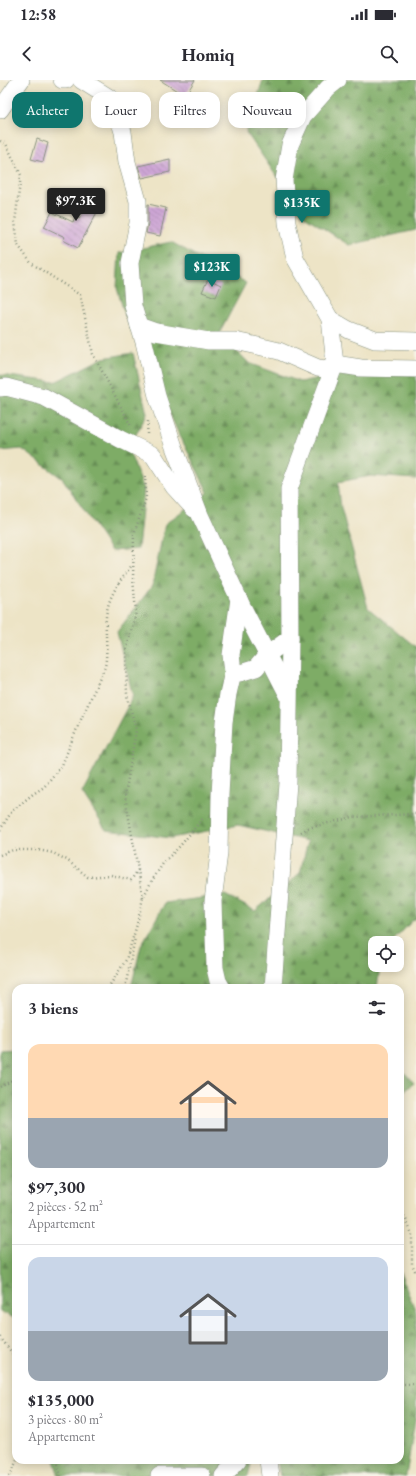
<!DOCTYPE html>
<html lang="fr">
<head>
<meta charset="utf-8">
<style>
  :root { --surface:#fff; --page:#f2f2f3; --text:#2b2b33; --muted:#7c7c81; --line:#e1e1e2; --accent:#0f766e }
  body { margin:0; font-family:"EB Garamond",serif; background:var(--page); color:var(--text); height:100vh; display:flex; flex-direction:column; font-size:15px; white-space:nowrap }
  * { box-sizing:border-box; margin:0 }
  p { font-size:13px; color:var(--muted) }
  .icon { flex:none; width:22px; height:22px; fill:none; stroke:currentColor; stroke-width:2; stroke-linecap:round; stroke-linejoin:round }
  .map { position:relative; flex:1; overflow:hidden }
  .side { position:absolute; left:12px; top:904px; width:392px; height:480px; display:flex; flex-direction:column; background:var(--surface); border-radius:12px; box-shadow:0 2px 10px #0003 }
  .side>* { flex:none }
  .guide { position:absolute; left:12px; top:12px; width:392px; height:36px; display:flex; gap:8px }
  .tools { position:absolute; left:368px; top:856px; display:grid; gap:8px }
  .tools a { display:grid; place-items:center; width:36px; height:36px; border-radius:8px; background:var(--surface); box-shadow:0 2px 10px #0003; font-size:20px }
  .price { position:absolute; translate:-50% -34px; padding:0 9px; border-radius:4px; background:var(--accent); color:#fff; font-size:13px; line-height:26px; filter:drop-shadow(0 1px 2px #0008) }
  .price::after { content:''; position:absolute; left:50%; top:24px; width:12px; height:9px; margin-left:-6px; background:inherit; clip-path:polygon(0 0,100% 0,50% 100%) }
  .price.current { background:#222; color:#fff }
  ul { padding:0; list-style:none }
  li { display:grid; align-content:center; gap:8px; height:212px; padding:0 16px }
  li+li { border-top:1px solid var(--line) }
  li span { display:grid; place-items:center; height:124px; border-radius:12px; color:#555 }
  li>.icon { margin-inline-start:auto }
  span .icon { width:72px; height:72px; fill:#fffc; stroke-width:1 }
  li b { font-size:17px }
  h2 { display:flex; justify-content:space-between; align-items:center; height:48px; padding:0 16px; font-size:17px }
  .pill { padding:0 14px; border-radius:12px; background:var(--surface); box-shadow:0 2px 10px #0003; font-size:14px; line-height:36px }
  .pill.current { background:var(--accent); color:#fff }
  .status { display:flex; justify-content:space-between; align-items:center; height:28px; padding:0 20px; background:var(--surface); direction:ltr }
  .status svg { height:11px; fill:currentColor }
  header { display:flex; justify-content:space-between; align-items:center; height:52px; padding:0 16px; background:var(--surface); font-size:18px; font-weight:700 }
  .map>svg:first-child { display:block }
  .forest { fill:url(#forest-firs); stroke:#4e744d }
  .building { fill:url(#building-back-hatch) }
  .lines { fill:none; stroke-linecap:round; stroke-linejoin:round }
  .minor-casing { stroke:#86907d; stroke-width:18 }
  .path { stroke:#86907d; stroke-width:2.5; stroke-dasharray:1 3; stroke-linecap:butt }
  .minor { stroke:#fff; stroke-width:17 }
</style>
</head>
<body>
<div class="status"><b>12:58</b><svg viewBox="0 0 49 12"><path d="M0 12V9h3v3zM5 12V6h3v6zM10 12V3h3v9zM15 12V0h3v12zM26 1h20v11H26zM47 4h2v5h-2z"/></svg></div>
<header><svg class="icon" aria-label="back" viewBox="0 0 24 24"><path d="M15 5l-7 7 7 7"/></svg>Homiq<svg class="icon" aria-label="search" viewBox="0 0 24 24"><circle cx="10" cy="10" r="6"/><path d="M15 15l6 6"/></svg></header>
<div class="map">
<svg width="416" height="1396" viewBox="0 0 416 1396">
  <defs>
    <pattern id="forest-firs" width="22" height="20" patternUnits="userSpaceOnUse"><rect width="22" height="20" fill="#7eac66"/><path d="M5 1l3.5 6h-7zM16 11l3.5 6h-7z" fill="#678d55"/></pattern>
    <pattern id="building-back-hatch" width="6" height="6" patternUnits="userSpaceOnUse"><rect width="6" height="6" fill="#cea6d6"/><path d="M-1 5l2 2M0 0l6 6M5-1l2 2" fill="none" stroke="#a788ae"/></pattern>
  </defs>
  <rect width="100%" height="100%" fill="#f7f3e8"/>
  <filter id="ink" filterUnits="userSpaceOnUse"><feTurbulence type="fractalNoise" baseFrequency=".025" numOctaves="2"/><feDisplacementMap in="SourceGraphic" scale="8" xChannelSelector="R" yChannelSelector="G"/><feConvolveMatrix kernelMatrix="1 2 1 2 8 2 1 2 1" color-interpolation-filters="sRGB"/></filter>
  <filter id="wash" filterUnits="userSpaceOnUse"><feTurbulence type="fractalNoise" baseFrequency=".012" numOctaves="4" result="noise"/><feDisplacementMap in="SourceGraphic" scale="16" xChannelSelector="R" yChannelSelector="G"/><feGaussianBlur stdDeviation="0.9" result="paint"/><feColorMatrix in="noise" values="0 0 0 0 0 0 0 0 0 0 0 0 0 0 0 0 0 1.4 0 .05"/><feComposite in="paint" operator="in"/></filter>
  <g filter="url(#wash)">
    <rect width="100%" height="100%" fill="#ede4c6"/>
    <g class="forest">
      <polygon points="263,0 416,0 416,150 349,165 303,135 246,52"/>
      <polygon points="171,162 246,203 219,254 249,283 300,302 392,283 416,284 416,399 371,396 338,402 341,428 368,528 416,567 416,839 414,839 391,863 375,863 375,885 380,885 377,908 131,908 141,866 165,823 225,815 255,831 300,793 308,761 238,745 171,758 106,750 82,713 133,616 117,552 152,506 165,444 208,412 176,348 125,235 117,208 119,173"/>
      <polygon points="133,273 147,334 128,369 144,409 138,469 111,471 63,399 22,369 0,371 0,295 55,302 103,278"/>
      <polygon points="16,969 16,1239 0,1231 0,970"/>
      <polygon points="400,988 414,1003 400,1014"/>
      <polygon points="400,1193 416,1232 416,1333 406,1396 280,1396 277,1380 400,1380"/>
      <polygon points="54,1380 252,1380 248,1396 59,1396"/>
    </g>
    <g id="blocks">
      <g class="building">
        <polygon points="160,0 195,0 185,16"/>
        <polygon points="37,59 48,63 43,82 31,79"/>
        <polygon points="170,79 170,92 142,98 138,86"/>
        <polygon points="92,112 104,119 78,168 63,160 65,157 44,147 52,132 73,142 75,137 79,138"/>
        <polygon points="148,124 166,128 160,156 146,153 148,143"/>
        <polygon points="208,199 221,205 216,217 202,212"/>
      </g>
    </g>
  </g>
  <g filter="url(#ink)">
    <use href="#blocks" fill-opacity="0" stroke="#86907d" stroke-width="1"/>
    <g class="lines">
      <g class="minor-casing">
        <g id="minor">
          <polyline points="62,0 66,0"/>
          <polyline points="81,0 113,20 123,52 127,82 138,121 138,143 130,183 133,226 144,262 157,316 174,367 200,435 243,528 288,615"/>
          <polyline points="0,30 21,0"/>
          <polyline points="330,239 349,250 375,260 416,261"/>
          <polyline points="139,246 156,252 209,261 235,261 258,266 279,271 318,288 325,289 335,284 330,239 295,178 287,143 284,100 290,65 303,36 328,8 338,0"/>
          <polyline points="0,308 6,307 44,317 120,359 153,375 174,407 194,429"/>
          <polyline points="233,592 240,593 256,588 267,575 290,558"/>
          <polyline points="222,908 218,901 215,888 213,821 219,773 220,715 224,642 228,614 233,592 231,575 239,519"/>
          <polyline points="273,908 288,703 290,558 289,409 335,284 361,288 416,289"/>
          <polyline points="268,1380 270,1396"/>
          <polyline points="159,1396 202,1396"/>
          <polyline points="223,1396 238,1380"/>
        </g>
      </g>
      <g class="path">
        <polyline points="0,61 6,64 21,95 15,142 18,165 31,183 80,215 93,274 131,346"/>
        <polyline points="147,354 148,341"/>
        <path d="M 0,750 L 12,731 L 33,714 L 44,707 L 62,685 L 78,646 L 105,587 C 108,570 105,554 106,537 C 108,516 120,501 132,485"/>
        <polyline points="301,752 308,748 353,737 416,734"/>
        <polyline points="0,775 13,770 38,770 53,773 67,780 88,797 111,795 131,800 138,790"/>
        <polyline points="143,818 125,716 136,650 127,615 126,572 136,532 133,499 134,454 146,418 145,393"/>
        <polyline points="108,908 126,880 136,848 143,818 150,804 164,782 180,766 203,738"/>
        <polyline points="125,908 135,858"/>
        <polyline points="0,1007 16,998"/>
        <polyline points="400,1125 412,1154 412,1184 416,1193"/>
        <polyline points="0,1257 16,1278"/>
        <polyline points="400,1304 416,1304"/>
        <polyline points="57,1380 61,1396"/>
        <polyline points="10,1396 17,1380"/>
      </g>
      <use href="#minor" class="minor"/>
    </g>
  </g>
</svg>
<div class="tools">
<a><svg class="icon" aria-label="locate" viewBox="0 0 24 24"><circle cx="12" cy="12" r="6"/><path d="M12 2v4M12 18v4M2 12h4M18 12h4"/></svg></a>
</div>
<b class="price current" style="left:76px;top:142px">$97.3K</b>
<b class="price" style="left:302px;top:144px">$135K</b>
<b class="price" style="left:212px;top:208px">$123K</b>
<div class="guide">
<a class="pill current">Acheter</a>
<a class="pill">Louer</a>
<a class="pill">Filtres</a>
<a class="pill">Nouveau</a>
</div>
<section class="side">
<h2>3 biens<svg class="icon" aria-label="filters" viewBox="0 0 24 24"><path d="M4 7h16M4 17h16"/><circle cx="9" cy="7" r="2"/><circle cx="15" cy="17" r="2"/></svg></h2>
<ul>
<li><span style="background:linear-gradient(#ffd9b3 60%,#9aa5b1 0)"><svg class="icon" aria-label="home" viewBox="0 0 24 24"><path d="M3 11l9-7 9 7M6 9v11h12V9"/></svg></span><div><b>$97,300</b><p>2 pièces · 52 m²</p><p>Appartement</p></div></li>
<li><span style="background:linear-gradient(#c9d6e8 60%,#9aa5b1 0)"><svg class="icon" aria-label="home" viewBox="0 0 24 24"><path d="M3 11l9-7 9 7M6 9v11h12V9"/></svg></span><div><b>$135,000</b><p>3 pièces · 80 m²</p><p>Appartement</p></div></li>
</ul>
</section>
</div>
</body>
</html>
